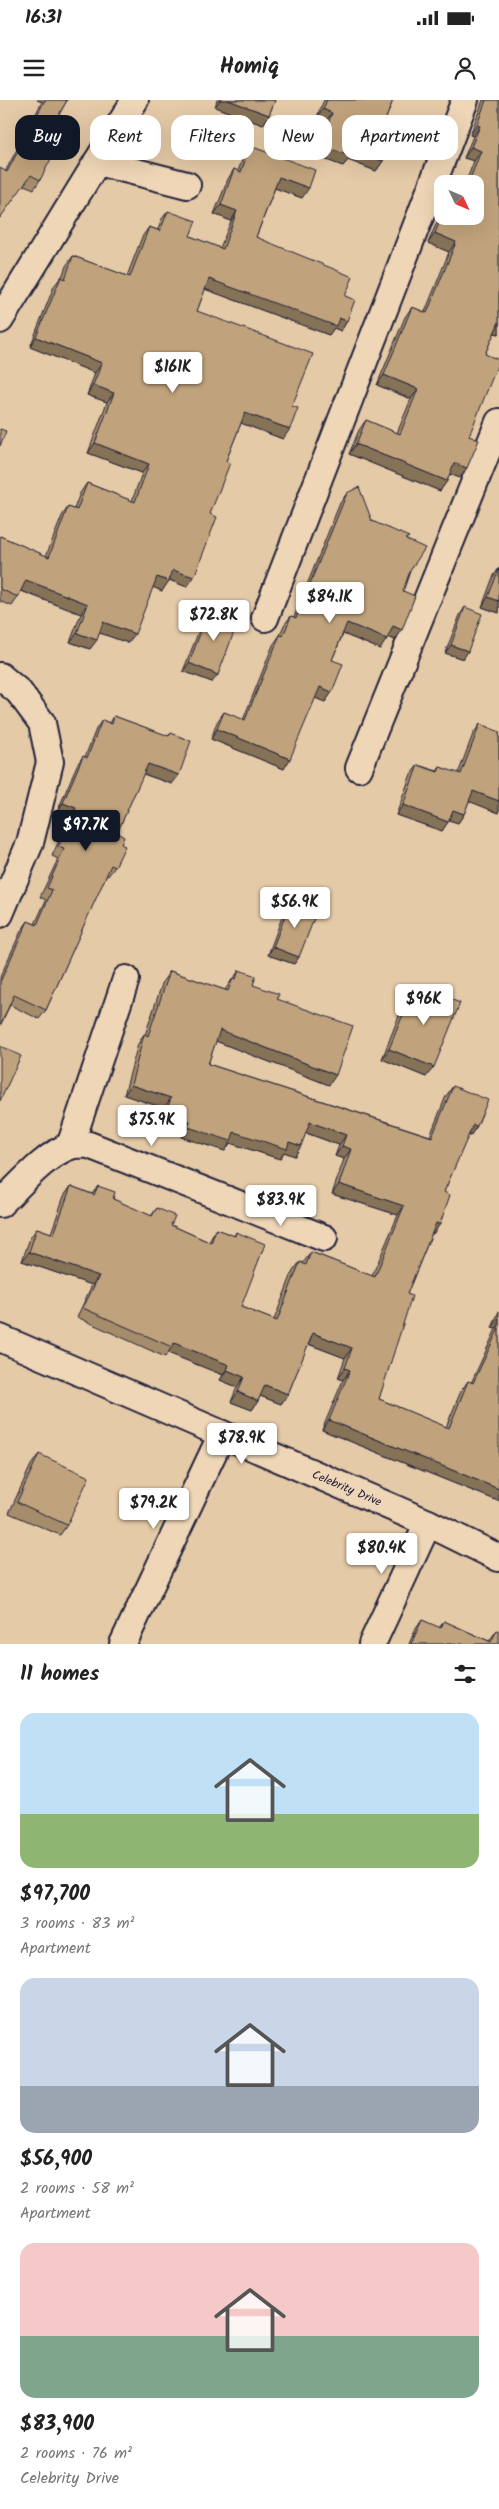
<!DOCTYPE html>
<html lang="en">
<head>
<meta charset="utf-8">
<style>
  :root { --surface:#fff; --page:#f2f2f2; --text:#222; --muted:#767676; --accent:#111827 }
  body { margin:0; font-family:Kalam,sans-serif; background:var(--page); color:var(--text); height:100vh; display:flex; flex-direction:column; font-size:19px; white-space:nowrap }
  * { box-sizing:border-box; margin:0 }
  p { font-size:16px; color:var(--muted) }
  .icon { flex:none; width:28px; height:28px; fill:none; stroke:currentColor; stroke-width:2; stroke-linecap:round; stroke-linejoin:round }
  .map { position:relative; height:1544px; overflow:hidden }
  .panel { display:flex; flex-direction:column; background:var(--surface); flex:1 }
  .panel>* { flex:none }
  .banner { position:absolute; left:15px; top:15px; width:470px; height:45px; display:flex; gap:10px }
  .needle { width:32px; rotate:134deg }
  .buttons { position:absolute; left:434px; top:75px; display:grid; gap:10px }
  .buttons a { display:grid; place-items:center; width:50px; height:50px; border-radius:10px; background:var(--surface); box-shadow:0 5px 20px #0002; font-size:25px }
  .price { position:absolute; translate:-50% -42px; padding:0 11px; border-radius:5px; background:#fff; color:#222; font-size:16px; line-height:32px; filter:drop-shadow(0 1px 2px #0008) }
  .price::after { content:''; position:absolute; left:50%; top:30px; width:15px; height:11px; margin-left:-8px; background:inherit; clip-path:polygon(0 0,100% 0,50% 100%) }
  .price.active { background:var(--accent); color:#fff }
  ul { padding:0; list-style:none }
  li { display:grid; align-content:center; gap:10px; height:265px; padding:0 20px }
  li span { display:grid; place-items:center; height:155px; border-radius:15px; color:#555 }
  li>.icon { margin-inline-start:auto }
  span .icon { width:90px; height:90px; fill:#fffc; stroke-width:1 }
  li b { font-size:21px }
  h2 { display:flex; justify-content:space-between; align-items:center; height:60px; padding:0 20px; font-size:21px }
  .chip { padding:0 18px; border-radius:15px; background:var(--surface); box-shadow:0 5px 20px #0002; font-size:18px; line-height:45px }
  .chip.active { background:var(--accent); color:#fff }
  .status { display:flex; justify-content:space-between; align-items:center; height:35px; padding:0 25px; background:var(--surface); direction:ltr }
  .status svg { height:14px; fill:currentColor }
  header { display:flex; justify-content:space-between; align-items:center; height:65px; padding:0 20px; background:var(--surface); font-size:22px; font-weight:700 }
  .map>svg:first-child { display:block }
  .lines { fill:none; stroke-linecap:round; stroke-linejoin:round }
  .minor-casing { stroke:#22223b; stroke-width:30 }
  .minor { stroke:#efd6b7; stroke-width:26 }
  .wall { fill:#a58c6b; stroke:#22223b }
  .shaded-wall { fill:#867257; stroke:#22223b }
  .building { fill:#c0a37c; stroke:#22223b }
  .labels { text-anchor:middle; stroke-width:5; stroke-linejoin:round; paint-order:stroke }
  .street-label { font-size:12px; fill:#22223b; stroke:#efd6b7 }
</style>
</head>
<body>
<div class="status"><b>16:31</b><svg viewBox="0 0 49 12"><path d="M0 12V9h3v3zM5 12V6h3v6zM10 12V3h3v9zM15 12V0h3v12zM26 1h20v11H26zM47 4h2v5h-2z"/></svg></div>
<header><svg class="icon" aria-label="menu" viewBox="0 0 24 24"><path d="M4 6h16M4 12h16M4 18h16"/></svg>Homiq<svg class="icon" aria-label="person" viewBox="0 0 24 24"><circle cx="12" cy="8" r="4"/><path d="M4 21q1-7 8-7t8 7"/></svg></header>
<div class="map">
<svg width="499" height="1544" viewBox="0 0 499 1544">
  <rect width="100%" height="100%" fill="#e5caa7"/>
  <filter id="ink" filterUnits="userSpaceOnUse"><feTurbulence type="fractalNoise" baseFrequency=".02" numOctaves="2"/><feDisplacementMap in="SourceGraphic" scale="10" xChannelSelector="R" yChannelSelector="G"/><feConvolveMatrix kernelMatrix="1 2 1 2 8 2 1 2 1" color-interpolation-filters="sRGB"/></filter>
  <g filter="url(#ink)">
    <g class="lines">
      <g class="minor-casing">
        <g id="minor">
          <polyline points="97,62 187,85"/>
          <polyline points="0,220 135,0"/>
          <polyline points="265,518 465,0"/>
          <polyline points="0,576 19,592 42,623 50,662 30,743 0,814"/>
          <polyline points="359,668 499,322"/>
          <polyline points="70,1046 126,879"/>
          <path d="M 0,1104 C 18,1087 46,1054 70,1046 C 75,1044 83,1045 89,1045 L 324,1138"/>
          <polyline points="0,1238 428,1423 499,1458"/>
          <polyline points="123,1544 222,1334"/>
          <polyline points="372,1544 428,1423"/>
        </g>
      </g>
      <use href="#minor" class="minor"/>
    </g>
    <g class="wall">
      <polygon points="37,0 67,0 55,22 40,80 34,89 24,85 5,72 42,2"/>
      <polygon points="217,0 275,0 269,15 263,25 215,7"/>
      <polygon points="324,0 393,0 380,34 383,61 376,71 348,60 343,66 313,55 325,22 316,19"/>
      <polygon points="483,0 499,0 499,234 494,233 485,254 460,378 450,374 447,381 440,391 349,354 359,330 366,320 397,333 411,299 377,285 405,217 412,207 425,212 449,152 428,143 440,115 442,111 442,116 475,116 475,84 465,84 474,61 464,58 473,36 470,35"/>
      <polygon points="250,46 302,98 275,88 256,137 345,196 347,221 341,231 334,228 329,235 205,189 197,211 292,306 283,339 241,323 226,361 187,487 169,480 162,491 153,487 128,543 100,533 90,549 70,542 81,514 21,491 18,497 12,506 0,501 0,436 46,456 62,416 68,407 74,409 80,393 87,383 132,401 142,373 88,353 107,302 87,295 95,273 30,247 54,186 61,177 62,177 66,166 73,156 127,176 142,137 149,127 158,130 161,120 168,111 190,136 220,148 231,121 214,114 228,79 234,69 238,71 244,55"/>
      <polygon points="347,393 372,421 407,440 410,471 403,491 402,530 395,540 388,537 380,549 343,534 332,560 332,592 325,602 315,598 284,669 211,639 217,622 224,612 243,620 273,545 280,535 284,525 291,516 294,517 340,403"/>
      <polygon points="499,468 499,513 482,507 493,477"/>
      <polygon points="465,507 468,551 463,559 445,553 460,515"/>
      <polygon points="209,510 212,582 183,571 204,518"/>
      <polygon points="114,616 168,636 171,633 172,684 143,674 117,733 121,744 115,767 108,776 106,775 46,910 39,919 10,905 0,926 0,877 21,831 28,821 35,824 46,800 40,797 58,759 52,756 69,718 57,712 77,665 83,656 85,657 96,629 102,620 110,623"/>
      <polygon points="480,624 499,632 499,713 469,701 464,714 458,723 449,720 442,731 396,715 411,674 418,665 437,671 440,667 458,674 473,634"/>
      <polygon points="291,801 299,857 294,864 268,855 285,809"/>
      <polygon points="239,870 253,885 277,899 329,985 216,941 208,964 430,1036 446,996 453,986 477,1026 470,1036 468,1035 444,1092 440,1124 433,1134 432,1133 407,1194 379,1299 446,1327 461,1291 468,1281 471,1283 496,1229 492,1228 499,1211 498,1401 322,1330 343,1280 338,1278 345,1258 308,1244 288,1294 281,1304 260,1296 258,1301 252,1310 231,1302 237,1287 220,1280 223,1275 168,1253 165,1257 77,1217 92,1185 22,1161 30,1138 37,1128 51,1133 64,1096 71,1086 92,1094 98,1086 113,1099 151,1116 157,1108 171,1125 209,1142 216,1129 234,1136 236,1132 241,1207 274,1220 293,1171 300,1162 303,1163 311,1152 372,1176 398,1115 332,1094 344,1059 335,1056 339,1045 306,1033 295,1056 284,1052 280,1059 230,1043 225,1051 181,1037 184,1031 159,1022 164,1008 124,995 138,944 144,934 145,935 163,881 170,871 225,890 233,878 234,878"/>
      <polygon points="415,885 426,977 382,959 407,895"/>
      <polygon points="39,1354 67,1425 60,1435 9,1413 31,1365"/>
      <polygon points="422,1520 439,1528 444,1521 489,1541 497,1530 499,1544 409,1544 415,1530"/>
    </g>
    <g class="shaded-wall">
      <polygon points="220,0 228,0 269,15 263,25 215,7"/>
      <polygon points="323,9 332,13 325,22 316,19"/>
      <polygon points="477,25 480,26 473,36 470,35"/>
      <polygon points="320,45 353,49 383,61 376,71 348,60 343,66 313,55"/>
      <polygon points="471,47 481,51 474,61 464,58"/>
      <polygon points="279,77 309,88 302,98 272,87"/>
      <polygon points="221,105 237,111 231,121 214,114"/>
      <polygon points="435,133 456,142 449,152 428,143"/>
      <polygon points="209,179 339,218 347,221 341,231 334,228 329,235 202,188"/>
      <polygon points="499,222 499,234 492,232"/>
      <polygon points="36,237 102,263 95,273 30,247"/>
      <polygon points="384,275 418,289 411,299 377,285"/>
      <polygon points="93,285 114,293 107,302 87,295"/>
      <polygon points="245,313 290,329 283,339 238,322"/>
      <polygon points="95,343 149,364 142,373 88,353"/>
      <polygon points="356,344 447,381 440,391 349,354"/>
      <polygon points="454,363 467,368 460,378 447,373"/>
      <polygon points="173,470 194,477 187,487 167,479"/>
      <polygon points="157,477 169,481 162,491 150,486"/>
      <polygon points="26,480 88,504 81,514 19,490"/>
      <polygon points="488,497 499,501 499,513 482,507"/>
      <polygon points="103,522 135,534 128,543 97,532"/>
      <polygon points="347,523 387,539 380,549 341,533"/>
      <polygon points="393,526 402,530 395,540 386,536"/>
      <polygon points="77,533 97,540 90,549 70,542"/>
      <polygon points="451,545 468,551 463,559 445,553"/>
      <polygon points="189,563 218,575 212,582 183,571"/>
      <polygon points="320,587 332,592 325,602 313,597"/>
      <polygon points="217,629 290,659 284,669 211,639"/>
      <polygon points="148,664 179,675 172,684 141,673"/>
      <polygon points="473,691 499,701 499,713 466,700"/>
      <polygon points="63,703 76,708 69,718 57,712"/>
      <polygon points="403,705 448,722 442,731 396,715"/>
      <polygon points="453,710 464,714 458,723 446,719"/>
      <polygon points="273,847 299,857 294,864 268,855"/>
      <polygon points="220,930 336,975 329,985 213,940"/>
      <polygon points="389,949 434,967 426,977 382,959"/>
      <polygon points="131,985 171,998 164,1008 124,995"/>
      <polygon points="166,1012 190,1021 184,1031 159,1022"/>
      <polygon points="310,1022 346,1035 339,1045 304,1032"/>
      <polygon points="473,1025 477,1026 470,1036 466,1034"/>
      <polygon points="188,1027 234,1032 289,1042 301,1046 295,1056 284,1052 280,1059 230,1043 225,1051 181,1037"/>
      <polygon points="342,1046 351,1049 344,1059 335,1056"/>
      <polygon points="339,1084 404,1106 398,1115 332,1094"/>
      <polygon points="436,1123 440,1124 433,1134 429,1132"/>
      <polygon points="29,1152 99,1176 92,1185 22,1161"/>
      <polygon points="499,1218 499,1225 496,1229 492,1228"/>
      <polygon points="313,1233 352,1248 345,1258 306,1243"/>
      <polygon points="174,1243 229,1265 223,1275 168,1253"/>
      <polygon points="345,1268 350,1270 343,1280 338,1278"/>
      <polygon points="227,1270 244,1277 237,1287 220,1280"/>
      <polygon points="265,1285 288,1294 281,1304 258,1295"/>
      <polygon points="238,1292 258,1301 252,1310 231,1302"/>
      <polygon points="329,1320 499,1389 499,1400 498,1401 322,1330"/>
    </g>
    <g class="building">
      <polygon points="45,0 67,0 55,22 67,28 40,80 31,75 0,118 0,68 7,72"/>
      <polygon points="228,0 275,0 269,15"/>
      <polygon points="327,0 393,0 380,34 392,38 383,61 353,49 350,56 320,45 332,13 323,9"/>
      <polygon points="486,0 499,0 499,222 485,254 499,260 499,261 469,336 479,340 467,368 454,363 447,381 356,344 366,320 400,334 418,289 384,275 412,207 427,213 456,142 435,133 442,116 475,116 475,84 468,84 481,51 471,47 480,26 477,25"/>
      <polygon points="250,46 315,70 309,88 279,77 256,137 353,177 345,196 355,200 347,221 339,218 336,226 209,179 197,211 313,254 292,306 298,308 290,329 245,313 226,361 230,363 210,414 217,417 194,477 173,470 169,481 157,477 135,534 103,522 97,540 77,533 88,504 26,480 18,497 0,489 0,436 49,457 68,407 77,410 87,383 135,402 149,364 95,343 114,293 93,285 102,263 36,237 61,177 65,179 73,156 130,177 149,127 160,131 168,111 196,121 190,136 223,149 237,111 221,105 234,69 241,72"/>
      <polygon points="0,329 6,331 0,346"/>
      <polygon points="359,387 372,421 409,437 405,439 425,448 410,471 403,491 415,496 402,530 393,526 387,539 347,523 332,560 343,564 332,592 320,587 290,659 217,629 224,612 245,620 280,535 283,536 291,516 296,518 347,393"/>
      <polygon points="499,469 499,501 488,497"/>
      <polygon points="465,507 482,514 468,551 451,545"/>
      <polygon points="209,510 238,521 218,575 189,563"/>
      <polygon points="114,616 169,636 171,633 191,641 179,675 148,664 117,733 124,737 121,744 125,746 115,767 111,765 46,910 14,895 0,926 0,882 28,821 37,825 52,790 47,788 64,749 58,747 76,708 63,703 83,656 87,658 102,620 112,624"/>
      <polygon points="480,624 499,632 499,701 473,691 464,714 453,710 448,722 403,705 418,665 438,672 440,667 461,674"/>
      <polygon points="291,801 317,811 299,857 273,847"/>
      <polygon points="239,870 256,876 253,885 279,894 277,899 353,926 336,975 220,930 208,964 432,1037 453,986 488,1000 477,1026 473,1025 444,1092 450,1095 440,1124 436,1123 407,1194 412,1196 379,1299 449,1328 468,1281 473,1283 499,1228 499,1389 329,1320 350,1270 345,1268 352,1248 313,1233 288,1294 265,1285 258,1301 238,1292 244,1277 227,1270 229,1265 174,1243 172,1247 83,1208 99,1176 29,1152 37,1128 54,1134 71,1086 94,1095 98,1086 115,1092 113,1099 152,1116 157,1108 175,1116 171,1125 211,1143 216,1129 235,1136 236,1132 265,1144 241,1207 277,1221 300,1162 306,1165 311,1152 375,1177 404,1106 339,1084 351,1049 342,1046 346,1035 310,1022 301,1046 289,1042 287,1049 234,1032 231,1041 188,1027 190,1021 166,1012 171,998 131,985 144,934 148,936 170,871 228,891 233,878 236,879"/>
      <polygon points="415,885 460,903 434,967 389,949"/>
      <polygon points="0,946 21,956 0,1001"/>
      <polygon points="39,1354 89,1377 67,1425 17,1402"/>
      <polygon points="422,1520 441,1528 444,1521 491,1542 497,1530 499,1531 499,1544 411,1544"/>
    </g>
  </g>
  <g class="labels">
    <g class="street-label">
      <text transform="translate(347 1388) rotate(23)" y="4">Celebrity Drive</text>
    </g>
  </g>
</svg>
<div class="buttons">
<a><svg class="needle" viewBox="-14 -14 28 28"><path d="M0-13l5 13h-10z" fill="#e53935"/><path d="M0 13l5-13h-10z" fill="#767676"/></svg></a>
</div>
<b class="price" style="left:173px;top:294px">$161K</b>
<b class="price" style="left:330px;top:524px">$84.1K</b>
<b class="price" style="left:214px;top:542px">$72.8K</b>
<b class="price active" style="left:86px;top:752px">$97.7K</b>
<b class="price" style="left:295px;top:829px">$56.9K</b>
<b class="price" style="left:424px;top:926px">$96K</b>
<b class="price" style="left:152px;top:1047px">$75.9K</b>
<b class="price" style="left:281px;top:1127px">$83.9K</b>
<b class="price" style="left:242px;top:1365px">$78.9K</b>
<b class="price" style="left:154px;top:1430px">$79.2K</b>
<b class="price" style="left:382px;top:1475px">$80.4K</b>
<div class="banner">
<a class="chip active">Buy</a>
<a class="chip">Rent</a>
<a class="chip">Filters</a>
<a class="chip">New</a>
<a class="chip">Apartment</a>
</div>
</div>
<section class="panel">
<h2>11 homes<svg class="icon" aria-label="filters" viewBox="0 0 24 24"><path d="M4 7h16M4 17h16"/><circle cx="9" cy="7" r="2"/><circle cx="15" cy="17" r="2"/></svg></h2>
<ul>
<li><span style="background:linear-gradient(#bfe0f5 65%,#8fb573 0)"><svg class="icon" aria-label="home" viewBox="0 0 24 24"><path d="M3 11l9-7 9 7M6 9v11h12V9"/></svg></span><div><b>$97,700</b><p>3 rooms · 83 m²</p><p>Apartment</p></div></li>
<li><span style="background:linear-gradient(#c9d6e8 70%,#9aa5b1 0)"><svg class="icon" aria-label="home" viewBox="0 0 24 24"><path d="M3 11l9-7 9 7M6 9v11h12V9"/></svg></span><div><b>$56,900</b><p>2 rooms · 58 m²</p><p>Apartment</p></div></li>
<li><span style="background:linear-gradient(#f6c9c9 60%,#7fa58c 0)"><svg class="icon" aria-label="home" viewBox="0 0 24 24"><path d="M3 11l9-7 9 7M6 9v11h12V9"/></svg></span><div><b>$83,900</b><p>2 rooms · 76 m²</p><p>Celebrity Drive</p></div></li>
</ul>
</section>
</body>
</html>
